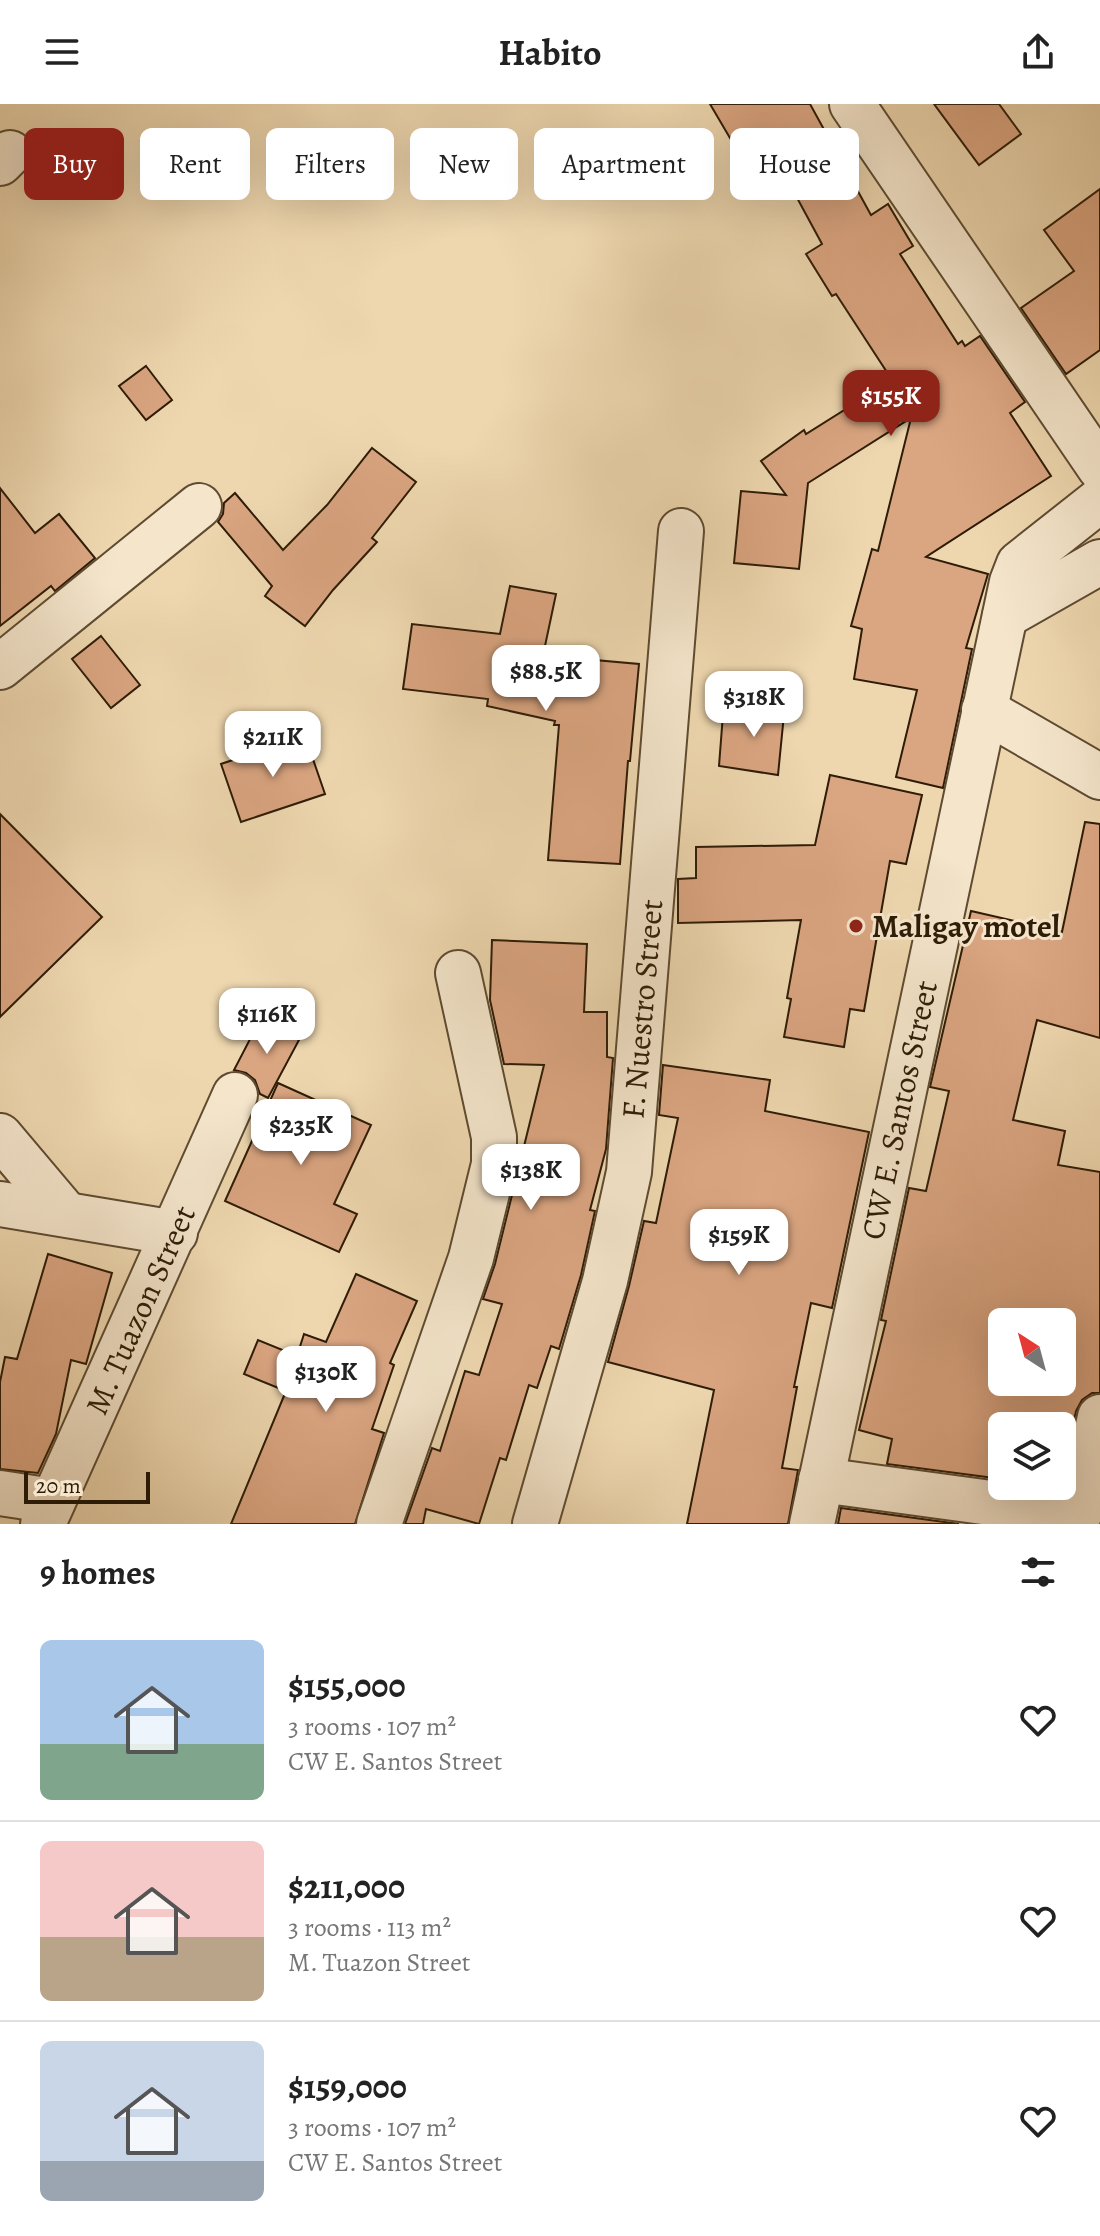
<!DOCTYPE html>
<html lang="en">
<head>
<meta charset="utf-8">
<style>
  :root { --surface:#fff; --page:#f2f2f2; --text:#222; --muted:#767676; --line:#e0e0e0; --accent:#8f2418 }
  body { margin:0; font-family:Alegreya,serif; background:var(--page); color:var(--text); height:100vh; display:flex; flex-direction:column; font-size:30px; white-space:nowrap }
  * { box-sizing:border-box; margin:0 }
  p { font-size:26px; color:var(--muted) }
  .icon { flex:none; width:44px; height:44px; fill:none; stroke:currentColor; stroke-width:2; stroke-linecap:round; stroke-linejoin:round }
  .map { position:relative; height:1420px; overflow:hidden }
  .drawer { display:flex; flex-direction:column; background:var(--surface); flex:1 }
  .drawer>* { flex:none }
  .guide { position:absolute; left:24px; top:24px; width:1052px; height:72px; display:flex; gap:16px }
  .needle { width:52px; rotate:324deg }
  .buttons { position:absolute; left:988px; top:1204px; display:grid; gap:16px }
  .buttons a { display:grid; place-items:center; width:88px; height:88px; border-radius:12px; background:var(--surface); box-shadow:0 8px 32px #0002; font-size:40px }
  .scale { position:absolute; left:24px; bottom:20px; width:126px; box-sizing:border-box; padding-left:8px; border:4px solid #2e1c07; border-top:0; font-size:22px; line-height:28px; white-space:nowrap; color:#2e1c07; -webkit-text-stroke:6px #f4e5cb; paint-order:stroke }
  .price { position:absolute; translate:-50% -68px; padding:0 18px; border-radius:16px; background:#fff; color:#222; font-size:26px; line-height:52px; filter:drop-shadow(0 2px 4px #0008) }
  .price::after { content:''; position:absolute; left:50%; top:48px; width:24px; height:18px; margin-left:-12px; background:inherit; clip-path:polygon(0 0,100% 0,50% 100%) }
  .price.active { background:var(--accent); color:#fff }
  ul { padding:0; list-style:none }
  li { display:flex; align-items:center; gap:24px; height:200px; padding:0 40px }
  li+li { border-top:2px solid var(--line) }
  li span { display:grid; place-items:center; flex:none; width:224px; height:160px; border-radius:12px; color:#555 }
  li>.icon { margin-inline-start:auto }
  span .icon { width:96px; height:96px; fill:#fffc; stroke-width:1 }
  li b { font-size:34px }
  h2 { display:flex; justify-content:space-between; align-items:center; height:96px; padding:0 40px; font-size:34px }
  .chip { padding:0 28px; border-radius:12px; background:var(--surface); box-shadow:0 8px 32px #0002; font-size:28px; line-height:72px }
  .chip.active { background:var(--accent); color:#fff }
  header { display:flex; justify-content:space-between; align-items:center; height:104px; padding:0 40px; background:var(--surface); font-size:36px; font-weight:600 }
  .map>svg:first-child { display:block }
  .building { fill:#daa581; stroke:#2e1c07; stroke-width:2; fill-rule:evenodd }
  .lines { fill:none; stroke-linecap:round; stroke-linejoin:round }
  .minor-casing { stroke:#5e4b31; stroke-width:48 }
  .minor { stroke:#f4e5cb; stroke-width:44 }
  .poi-dot { fill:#8f2418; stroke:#f4e5cb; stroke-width:3 }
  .labels { text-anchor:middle; stroke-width:6; stroke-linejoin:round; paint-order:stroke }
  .poi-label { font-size:32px; font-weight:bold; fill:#2e1c07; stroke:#f4e5cb; text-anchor:start }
  .street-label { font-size:32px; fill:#2e1c07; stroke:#f4e5cb }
</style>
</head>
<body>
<header><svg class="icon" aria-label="menu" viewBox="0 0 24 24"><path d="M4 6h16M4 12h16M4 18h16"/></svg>Habito<svg class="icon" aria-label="share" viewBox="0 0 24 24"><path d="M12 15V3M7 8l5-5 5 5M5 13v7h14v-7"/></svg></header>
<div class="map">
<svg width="1100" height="1420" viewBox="0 0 1100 1420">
  <rect width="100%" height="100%" fill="#eed7af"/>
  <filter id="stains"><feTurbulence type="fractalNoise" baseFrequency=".0025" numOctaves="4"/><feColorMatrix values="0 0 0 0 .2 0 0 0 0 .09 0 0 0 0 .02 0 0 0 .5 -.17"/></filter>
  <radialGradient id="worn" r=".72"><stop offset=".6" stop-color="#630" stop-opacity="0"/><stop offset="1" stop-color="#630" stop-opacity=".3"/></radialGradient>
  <g class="building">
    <polygon points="710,0 810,0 871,111 888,100 913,142 900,150 958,240 962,237 965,242 980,232 1025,298 1010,309 1051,372 926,453 988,470 966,544 972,545 943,684 896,673 917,586 854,575 862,525 851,522 872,445 878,447 911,314 808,379 799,465 734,459 741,387 786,391 761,357 804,326 806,330 892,276 836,190 832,192 806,150 822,140 782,66 757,80"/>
    <polygon points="934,0 999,0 1021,30 979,61"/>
    <polygon points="1100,85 1100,246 1066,270 1021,204 1074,167 1044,126"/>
    <polygon points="146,262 172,296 146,316 119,282"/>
    <polygon points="372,344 416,378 372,434 377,438 333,486 305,522 265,492 272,482 218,418 223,410 224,399 235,389 283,446 327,401"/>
    <polygon points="0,384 35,429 59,410 95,454 55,487 51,482 0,522"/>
    <polygon points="510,482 556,490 545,542 552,543 550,552 639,560 630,657 628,657 620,760 548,756 559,621 554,621 555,617 487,602 488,595 403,585 412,520 500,530"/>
    <polygon points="101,532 140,581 111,604 72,555"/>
    <polygon points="754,595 785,600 778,671 719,662 723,610 751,611"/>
    <polygon points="305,632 325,690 241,718 221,660"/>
    <polygon points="830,671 922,691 906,760 890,757 864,907 850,905 844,943 784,933 791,895 787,894 801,816 678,819 678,775 696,774 696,743 815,741"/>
    <polygon points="0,710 102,813 0,913"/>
    <path d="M 1085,718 L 1100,720 L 1100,934 L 1037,916 L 1013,1016 L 1065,1027 L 1058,1061 L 1100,1068 L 1100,1289 L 1092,1289 L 1082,1296 L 1076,1307 L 1062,1368 L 1062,1322 L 1002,1322 L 1002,1375 L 887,1360 L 892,1335 L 859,1326 L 886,1217 L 881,1216 L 909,1084 L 926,1087 L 949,987 L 930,983 L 971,807 L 1062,828 ZM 1002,1218 L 1062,1218 L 1062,1278 L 1002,1278 Z"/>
    <polygon points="492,836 587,840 584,908 607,908 607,953 613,954 606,1045 590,1106 595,1107 581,1171 559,1245 551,1242 537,1284 529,1281 506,1356 500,1354 479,1420 426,1405 423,1420 405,1420 432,1344 440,1347 465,1267 479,1271 502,1200 483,1195 495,1160 544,961 504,960 490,896"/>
    <polygon points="260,916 299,936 268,994 260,990 255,976 246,969 234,966"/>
    <polygon points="663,961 770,976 765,1007 869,1028 832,1204 811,1199 794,1283 797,1283 782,1364 798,1366 788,1420 687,1420 714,1286 608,1258 629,1182 644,1117 656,1119 678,1014 659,1011"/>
    <polygon points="278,979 371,1021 334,1100 357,1110 339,1148 225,1097"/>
    <polygon points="48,1150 112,1169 86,1260 71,1256 56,1330 38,1369 0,1365 0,1278 5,1253 17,1255"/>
    <polygon points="356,1170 417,1197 390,1259 394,1261 372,1325 384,1329 355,1420 231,1420 286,1287 244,1270 258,1236 297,1252 304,1230 326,1238"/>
    <polygon points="841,1404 959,1420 838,1420"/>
  </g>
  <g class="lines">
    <g class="minor-casing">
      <g id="minor">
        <polyline points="852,0 1100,364"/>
        <polyline points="0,59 10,49"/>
        <polyline points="1005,512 1100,458"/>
        <polyline points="0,563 199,402"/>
        <polyline points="984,606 1100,673"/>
        <polyline points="0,1032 65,1109"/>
        <polyline points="0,1100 175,1129"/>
        <polyline points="821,1376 1079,1411"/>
        <polyline points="0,1389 53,1397"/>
        <polyline points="43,1420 235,991"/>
        <polyline points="379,1420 471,1154 494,1060 494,1033 458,869"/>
        <polyline points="535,1420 605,1177 629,1068 681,427"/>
        <polyline points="812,1420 1012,478 1019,460 1100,396"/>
        <polyline points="1076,1420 1100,1313"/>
      </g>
    </g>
    <use href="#minor" class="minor"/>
  </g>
  <circle class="poi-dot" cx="856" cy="822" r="8"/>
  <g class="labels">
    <g class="poi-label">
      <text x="872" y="833">Maligay motel</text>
    </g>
    <g class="street-label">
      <text transform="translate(642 905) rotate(-85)" y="11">F. Nuestro Street</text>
      <text transform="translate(899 1006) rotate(-78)" y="11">CW E. Santos Street</text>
      <text transform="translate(140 1206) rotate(-66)" y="11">M. Tuazon Street</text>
    </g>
  </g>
  <rect width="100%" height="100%" filter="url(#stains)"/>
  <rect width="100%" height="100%" fill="url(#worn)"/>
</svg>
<div class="buttons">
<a><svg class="needle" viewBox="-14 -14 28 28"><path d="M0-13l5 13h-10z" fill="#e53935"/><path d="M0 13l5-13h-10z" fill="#767676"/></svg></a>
<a><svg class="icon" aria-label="layers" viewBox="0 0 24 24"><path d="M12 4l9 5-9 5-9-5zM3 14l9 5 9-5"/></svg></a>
</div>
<div class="scale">20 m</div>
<b class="price active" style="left:891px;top:334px">$155K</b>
<b class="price" style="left:546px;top:609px">$88.5K</b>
<b class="price" style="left:754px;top:635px">$318K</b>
<b class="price" style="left:273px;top:675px">$211K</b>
<b class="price" style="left:267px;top:952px">$116K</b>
<b class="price" style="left:301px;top:1063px">$235K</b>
<b class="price" style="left:531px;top:1108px">$138K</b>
<b class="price" style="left:739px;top:1173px">$159K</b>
<b class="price" style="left:326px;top:1310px">$130K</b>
<div class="guide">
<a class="chip active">Buy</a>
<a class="chip">Rent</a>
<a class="chip">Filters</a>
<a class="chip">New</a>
<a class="chip">Apartment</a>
<a class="chip">House</a>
</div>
</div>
<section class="drawer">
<h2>9 homes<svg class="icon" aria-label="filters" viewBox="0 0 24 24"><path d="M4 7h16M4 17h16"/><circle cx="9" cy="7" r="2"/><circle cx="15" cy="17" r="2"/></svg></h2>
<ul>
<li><span style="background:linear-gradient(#a9c7e8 65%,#7fa58c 0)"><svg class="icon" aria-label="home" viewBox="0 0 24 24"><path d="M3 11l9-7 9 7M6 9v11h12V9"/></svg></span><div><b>$155,000</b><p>3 rooms · 107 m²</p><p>CW E. Santos Street</p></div><svg class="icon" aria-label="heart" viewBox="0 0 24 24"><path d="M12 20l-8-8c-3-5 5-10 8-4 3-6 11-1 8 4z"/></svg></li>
<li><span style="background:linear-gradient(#f6c9c9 60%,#b9a48a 0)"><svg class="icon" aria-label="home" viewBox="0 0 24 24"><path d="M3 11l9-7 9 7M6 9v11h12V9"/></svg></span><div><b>$211,000</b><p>3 rooms · 113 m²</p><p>M. Tuazon Street</p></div><svg class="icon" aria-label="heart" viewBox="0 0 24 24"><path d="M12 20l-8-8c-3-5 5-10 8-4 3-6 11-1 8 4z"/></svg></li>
<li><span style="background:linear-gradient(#c9d6e8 75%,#9aa5b1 0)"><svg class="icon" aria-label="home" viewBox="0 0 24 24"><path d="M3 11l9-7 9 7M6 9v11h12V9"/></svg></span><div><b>$159,000</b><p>3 rooms · 107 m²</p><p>CW E. Santos Street</p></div><svg class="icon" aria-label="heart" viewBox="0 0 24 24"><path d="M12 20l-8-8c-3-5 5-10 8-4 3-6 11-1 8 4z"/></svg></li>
</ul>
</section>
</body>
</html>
